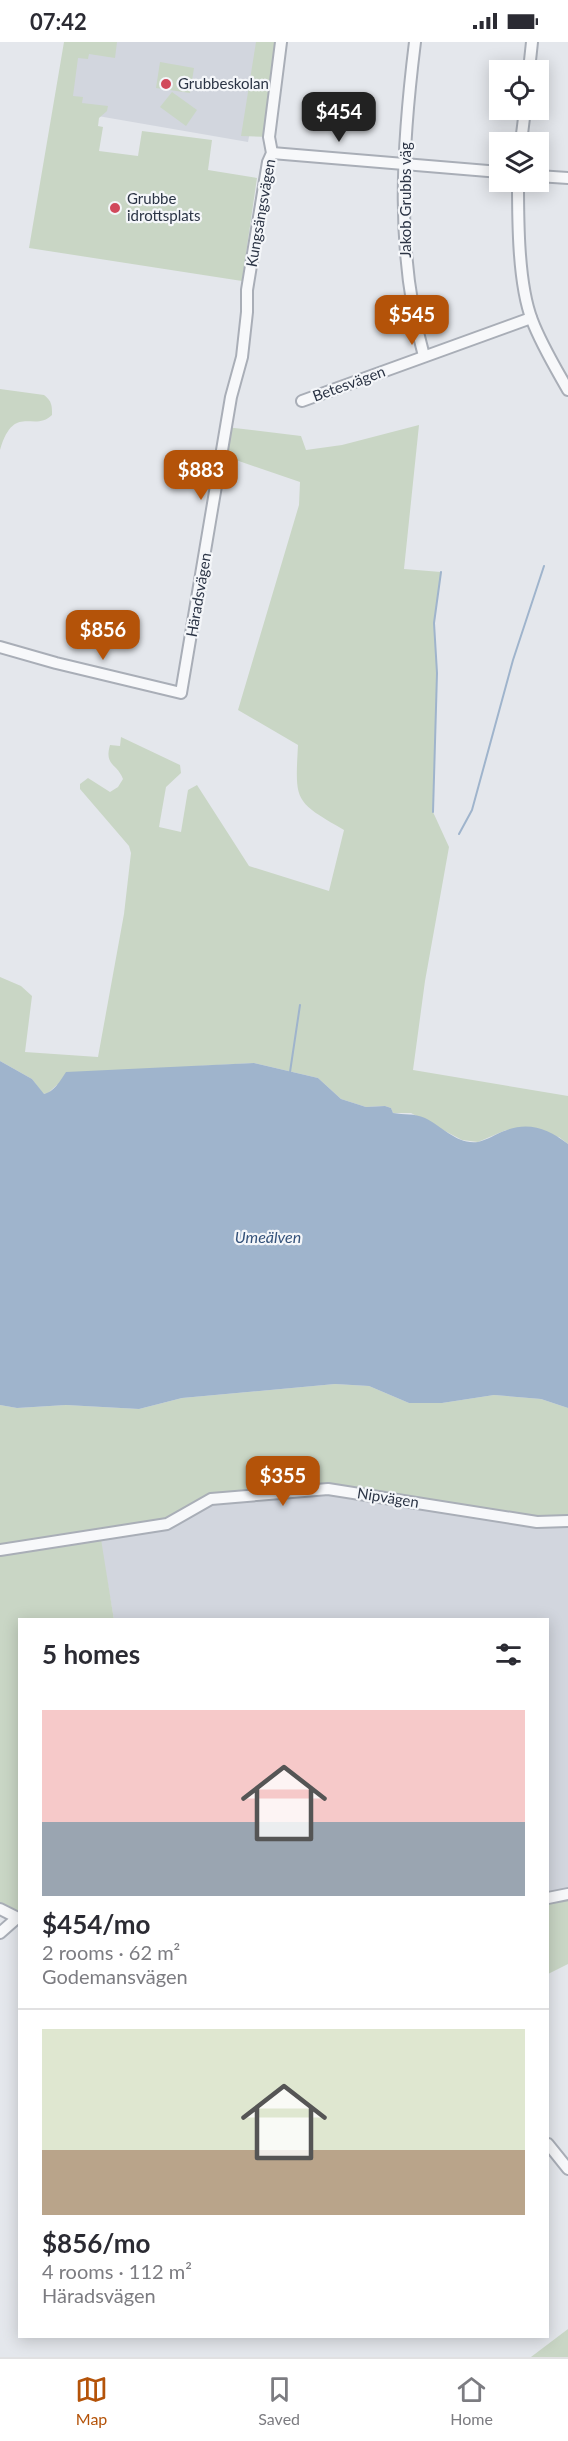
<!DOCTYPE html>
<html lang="en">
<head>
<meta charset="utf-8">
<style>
  :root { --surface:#fff; --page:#f2f2f3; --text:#2b2b33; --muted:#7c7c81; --line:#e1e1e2; --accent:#b45309 }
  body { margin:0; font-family:Lato,sans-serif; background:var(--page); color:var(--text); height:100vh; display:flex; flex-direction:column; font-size:22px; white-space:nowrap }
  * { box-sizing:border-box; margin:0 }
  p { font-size:20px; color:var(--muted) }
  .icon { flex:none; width:33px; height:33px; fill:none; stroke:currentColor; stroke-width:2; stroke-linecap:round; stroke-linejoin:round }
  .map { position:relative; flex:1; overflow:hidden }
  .details { position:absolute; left:18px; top:1576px; width:531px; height:720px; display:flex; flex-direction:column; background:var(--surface); border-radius:0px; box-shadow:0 3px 15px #0003 }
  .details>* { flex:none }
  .buttons { position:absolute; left:489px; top:18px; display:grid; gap:12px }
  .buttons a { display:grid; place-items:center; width:60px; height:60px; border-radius:0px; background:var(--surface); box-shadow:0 3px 15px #0003; font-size:30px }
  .price { position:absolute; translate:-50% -51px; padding:0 14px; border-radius:12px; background:var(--accent); color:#fff; font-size:20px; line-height:39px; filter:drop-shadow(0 2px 3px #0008) }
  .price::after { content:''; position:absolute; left:50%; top:36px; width:18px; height:14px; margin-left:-9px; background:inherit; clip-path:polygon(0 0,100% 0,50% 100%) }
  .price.current { background:#222; color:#fff }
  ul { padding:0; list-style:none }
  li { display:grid; align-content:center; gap:12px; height:318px; padding:0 24px }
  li+li { border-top:2px solid var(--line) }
  li span { display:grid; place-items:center; height:186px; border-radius:0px; color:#555 }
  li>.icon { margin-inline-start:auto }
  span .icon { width:108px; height:108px; fill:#fffc; stroke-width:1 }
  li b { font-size:26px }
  h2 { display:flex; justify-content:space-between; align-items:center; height:72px; padding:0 24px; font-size:26px }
  .status { display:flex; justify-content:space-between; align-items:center; height:42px; padding:0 30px; background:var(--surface); direction:ltr }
  .status svg { height:16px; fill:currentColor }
  .menu { display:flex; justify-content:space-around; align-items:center; height:84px; border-top:2px solid var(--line); background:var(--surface); font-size:16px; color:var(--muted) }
  .menu a { display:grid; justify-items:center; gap:3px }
  .menu .current { color:var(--accent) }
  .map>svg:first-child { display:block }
  .built { fill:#d2d6de }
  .green { fill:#c9d6c5 }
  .water { fill:#9fb4cc }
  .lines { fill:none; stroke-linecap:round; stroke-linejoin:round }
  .stream { stroke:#9fb4cc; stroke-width:2 }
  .minor-casing { stroke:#a9aeb7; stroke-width:14 }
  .minor { stroke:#f7f8fa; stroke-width:10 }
  .poi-dot { fill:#d1495b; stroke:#f4f6f9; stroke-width:2 }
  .labels { text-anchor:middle; stroke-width:4.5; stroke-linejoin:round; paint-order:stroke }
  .poi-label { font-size:15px; fill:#2b3445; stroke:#f4f6f9; text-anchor:start }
  .street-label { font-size:15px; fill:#2b3445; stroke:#f4f6f9 }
  .water-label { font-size:16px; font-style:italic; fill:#34527a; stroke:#f4f6f9 }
</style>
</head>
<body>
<div class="status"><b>07:42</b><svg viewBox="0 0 49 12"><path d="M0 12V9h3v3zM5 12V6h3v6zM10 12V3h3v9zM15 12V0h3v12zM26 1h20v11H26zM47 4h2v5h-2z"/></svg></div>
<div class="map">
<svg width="568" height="2315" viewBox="0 0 568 2315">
  <rect width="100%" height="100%" fill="#e4e7ec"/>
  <g class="built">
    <polygon points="78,0 267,0 248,100 69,69"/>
    <polygon points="328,1447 568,1479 568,1852 548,1856 548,1578 114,1578 99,1491 211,1457"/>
  </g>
  <g class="green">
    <polygon points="64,0 117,0 115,16 89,12 88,17 78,16 73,54 83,55 82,61 108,64 107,69 99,76 98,84 103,85 99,109 138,114 142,89 212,98 208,128 257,136 242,239 29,206"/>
    <polygon points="256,0 281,0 269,95 241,94"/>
    <polygon points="160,20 194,26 190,51 156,46"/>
    <polygon points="172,50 197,68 186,84 160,65"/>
    <path d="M 0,347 L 44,353 C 52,359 52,364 52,373 C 34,391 14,360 0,408 Z"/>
    <path d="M 419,383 L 404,527 L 441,530 L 434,581 L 437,631 L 433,770 L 449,805 L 425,939 L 413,1028 L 568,1054 L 568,1102 L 559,1095 L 506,1088 L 478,1100 L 462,1098 L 411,1071 L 393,1071 L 391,1066 L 385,1064 L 366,1065 L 341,1057 L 318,1036 L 254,1021 L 198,1024 L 57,1043 L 48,1051 L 43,1052 L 32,1037 L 0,1019 L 0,935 L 21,944 L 32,954 L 25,1010 L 98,1015 L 124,872 L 131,811 L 129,804 L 80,747 L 80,742 L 88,736 L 110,750 L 118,745 L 123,737 C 117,721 104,724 110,703 L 120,704 L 121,695 L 180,723 L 181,731 L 166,745 L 159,785 L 181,790 L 188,748 L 197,743 L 249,824 L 329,849 L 344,788 C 294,759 295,760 298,703 L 238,668 L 299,463 L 300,440 L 233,417 L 226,419 L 221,424 L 226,385 L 301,394 L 306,408 L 342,403 Z"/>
    <polygon points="335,1342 369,1344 409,1361 442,1361 494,1353 541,1357 568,1366 568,1479 537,1480 328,1447 211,1457 167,1482 100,1491 114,1578 20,1578 19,1877 0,1867 0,1363 17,1366 66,1363 139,1367 182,1356"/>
    <polygon points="568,1852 568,1922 548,1932 548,1856"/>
    <polygon points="568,2287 568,2315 531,2315"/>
  </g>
  <path class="water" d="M 0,1019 L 32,1037 L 44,1052 C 54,1050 60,1039 66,1030 L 254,1021 L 318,1036 L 341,1057 L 366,1065 L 385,1064 L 391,1066 L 393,1071 C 404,1073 414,1071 425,1076 C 442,1084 457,1103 478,1100 C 487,1098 496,1092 504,1089 C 529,1079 548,1087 568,1102 L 568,1366 L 541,1357 L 494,1353 L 442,1361 L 409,1361 L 369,1344 L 335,1342 L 182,1356 L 139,1367 L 66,1363 L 17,1366 L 0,1363 Z"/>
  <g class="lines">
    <g class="stream">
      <polyline points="433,770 437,631 434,581 441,530"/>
      <polyline points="459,792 472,768 513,618 544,524"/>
      <polyline points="290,1030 300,963"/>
    </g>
    <g class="minor-casing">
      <g id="minor">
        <path d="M 415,0 C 402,105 395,211 424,314"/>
        <polyline points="529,28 532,0"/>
        <polyline points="521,100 525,68"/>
        <polyline points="272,111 500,130"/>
        <polyline points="538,134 568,136"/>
        <path d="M 518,140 C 518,178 518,242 532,278 C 541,302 555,325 568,348"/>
        <polyline points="302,359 531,276"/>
        <polyline points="0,605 56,621 181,651 231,355 242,315 247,270 247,248 268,120 272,111 269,95 281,0"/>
        <polyline points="0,1508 167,1482 211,1457 328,1447 537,1480 568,1479"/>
        <polyline points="548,1856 568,1852"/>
        <polyline points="0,1867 20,1877"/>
        <polyline points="0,1891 17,1876"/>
        <polyline points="548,2102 568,2127"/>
      </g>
    </g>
    <use href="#minor" class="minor"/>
  </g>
  <g class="poi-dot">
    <circle cx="166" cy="42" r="6"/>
    <circle cx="115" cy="166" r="6"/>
  </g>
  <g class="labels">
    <g class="poi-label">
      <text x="178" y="47">Grubbeskolan</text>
      <text x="127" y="162">Grubbe<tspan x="127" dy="17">idrottsplats</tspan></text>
    </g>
    <g class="street-label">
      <text transform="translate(406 158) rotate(-90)" y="5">Jakob Grubbs väg</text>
      <text transform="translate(261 171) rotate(-80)" y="5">Kungsängsvägen</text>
      <text transform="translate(349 342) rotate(-20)" y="5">Betesvägen</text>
      <text transform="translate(199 553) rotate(-80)" y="5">Häradsvägen</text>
      <text transform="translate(388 1456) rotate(9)" y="5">Nipvägen</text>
    </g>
    <g class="water-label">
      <text x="268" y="1201">Umeälven</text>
    </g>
  </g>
</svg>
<div class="buttons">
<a><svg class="icon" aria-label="locate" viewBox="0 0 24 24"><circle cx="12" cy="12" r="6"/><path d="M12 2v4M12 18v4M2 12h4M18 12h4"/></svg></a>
<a><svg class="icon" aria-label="layers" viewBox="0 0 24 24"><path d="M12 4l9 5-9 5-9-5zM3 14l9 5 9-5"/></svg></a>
</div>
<b class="price current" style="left:339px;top:101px">$454</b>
<b class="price" style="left:412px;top:304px">$545</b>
<b class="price" style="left:201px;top:459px">$883</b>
<b class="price" style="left:103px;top:619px">$856</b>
<b class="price" style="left:283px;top:1465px">$355</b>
<section class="details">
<h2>5 homes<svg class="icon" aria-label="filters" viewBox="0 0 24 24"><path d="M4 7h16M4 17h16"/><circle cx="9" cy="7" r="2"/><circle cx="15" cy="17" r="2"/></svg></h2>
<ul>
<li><span style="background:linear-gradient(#f6c9c9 60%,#9aa5b1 0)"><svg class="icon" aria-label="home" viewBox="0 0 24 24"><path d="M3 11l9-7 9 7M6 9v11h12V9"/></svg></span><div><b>$454/mo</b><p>2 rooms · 62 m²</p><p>Godemansvägen</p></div></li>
<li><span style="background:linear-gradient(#dfe7d0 65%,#b9a48a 0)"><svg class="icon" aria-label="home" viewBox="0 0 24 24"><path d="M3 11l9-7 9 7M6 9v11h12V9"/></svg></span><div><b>$856/mo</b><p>4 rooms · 112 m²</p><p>Häradsvägen</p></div></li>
</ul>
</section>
</div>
<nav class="menu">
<a class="current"><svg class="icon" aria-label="map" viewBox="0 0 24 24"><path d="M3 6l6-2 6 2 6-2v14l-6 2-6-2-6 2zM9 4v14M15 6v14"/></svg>Map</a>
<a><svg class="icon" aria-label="saved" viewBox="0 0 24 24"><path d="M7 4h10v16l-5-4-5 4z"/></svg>Saved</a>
<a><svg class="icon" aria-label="home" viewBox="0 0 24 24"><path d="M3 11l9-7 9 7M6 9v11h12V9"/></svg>Home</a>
</nav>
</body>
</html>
